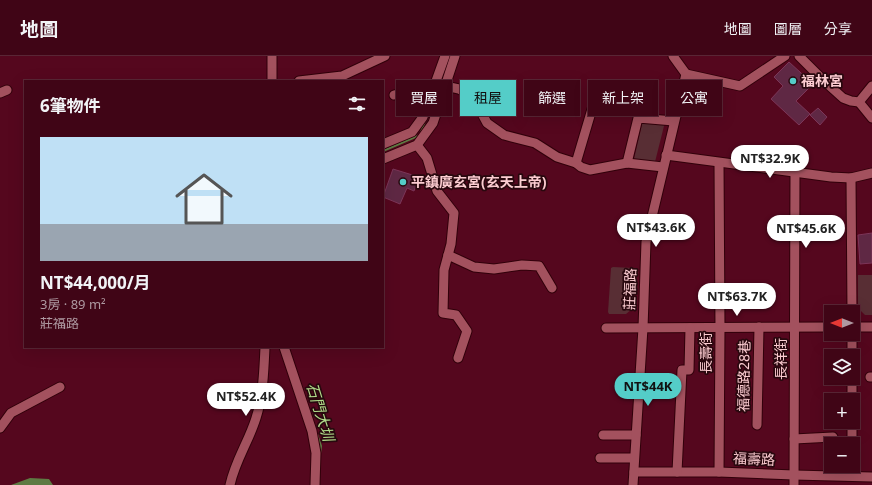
<!DOCTYPE html>
<html lang="zh-TW">
<head>
<meta charset="utf-8">
<style>
  :root { --surface:#400516; --page:#4b1323; --text:#f1f3f6; --muted:#ae99a1; --line:#592635; --accent:#54cdc8 }
  body { margin:0; font-family:"Noto Sans","Noto Sans TC",sans-serif; background:var(--page); color:var(--text); height:100vh; display:flex; flex-direction:column; font-size:15px; white-space:nowrap }
  * { box-sizing:border-box; margin:0 }
  p { font-size:13px; color:var(--muted) }
  .icon { flex:none; width:22px; height:22px; fill:none; stroke:currentColor; stroke-width:2; stroke-linecap:round; stroke-linejoin:round }
  .map { position:relative; flex:1; overflow:hidden }
  .panel { position:absolute; left:24px; top:24px; width:360px; height:268px; display:flex; flex-direction:column; background:var(--surface); border-radius:0px; box-shadow:0 4px 16px #0002,0 0 0 1px var(--line) }
  .panel>* { flex:none }
  .hud { position:absolute; left:396px; top:24px; width:380px; height:36px; display:flex; gap:8px }
  .needle { width:26px; rotate:270deg }
  .buttons { position:absolute; left:824px; top:249px; display:grid; gap:8px }
  .buttons a { display:grid; place-items:center; width:36px; height:36px; border-radius:0px; background:var(--surface); box-shadow:0 4px 16px #0002,0 0 0 1px var(--line); font-size:20px }
  .price { position:absolute; translate:-50% -34px; padding:0 9px; border-radius:14px; background:#fff; color:#222; font-size:13px; line-height:26px; filter:drop-shadow(0 1px 2px #0008) }
  .price::after { content:''; position:absolute; left:50%; top:24px; width:12px; height:9px; margin-left:-6px; background:inherit; clip-path:polygon(0 0,100% 0,50% 100%) }
  .price.selected { background:var(--accent); color:#111 }
  ul { padding:0; list-style:none }
  li { display:grid; align-content:center; gap:8px; height:212px; padding:0 16px }
  li+li { border-top:1px solid var(--line) }
  li span { display:grid; place-items:center; height:124px; border-radius:0px; color:#555 }
  li>.icon { margin-inline-start:auto }
  span .icon { width:72px; height:72px; fill:#fffc; stroke-width:1 }
  li b { font-size:17px }
  h2 { display:flex; justify-content:space-between; align-items:center; height:48px; padding:0 16px; font-size:17px }
  .pill { padding:0 14px; border-radius:0px; background:var(--surface); box-shadow:0 4px 16px #0002,0 0 0 1px var(--line); font-size:14px; line-height:36px }
  .pill.selected { background:var(--accent); color:#111 }
  header { display:flex; align-items:center; gap:24px; box-sizing:border-box; height:56px; padding:0 20px; background:var(--surface); border-bottom:1px solid var(--line) }
  header strong { font-size:19px }
  nav { display:flex; gap:22px; margin-inline-start:auto; font-size:14px }
  .map>svg:first-child { display:block }
  .green { fill:#582e34 }
  .water { fill:#5e7a43 }
  .lines { fill:none; stroke-linecap:round; stroke-linejoin:round }
  .stream { stroke:#5e7a43; stroke-width:2 }
  .building { fill:#5f2844; stroke:#7c3558 }
  .minor-casing { stroke:#31000a; stroke-width:11 }
  .minor { stroke:#a3515e; stroke-width:9 }
  .poi-dot { fill:#54cdc8; stroke:#28080e; stroke-width:1.5 }
  .labels { text-anchor:middle; stroke-width:3.5; stroke-linejoin:round; paint-order:stroke }
  .poi-label { font-size:14px; font-weight:bold; fill:#fcccd1; stroke:#28080e; text-anchor:start }
  .street-label { font-size:14px; fill:#fcccd1; stroke:#28080e }
  .water-label { font-size:15px; font-style:italic; fill:#b1dd8b; stroke:#28080e }
</style>
</head>
<body>
<header>
<strong>地圖</strong>
<nav><a>地圖</a><a>圖層</a><a>分享</a></nav>
</header>
<div class="map">
<svg width="872" height="429" viewBox="0 0 872 429">
  <rect width="100%" height="100%" fill="#55071e"/>
  <g class="green">
    <polygon points="643,64 665,66 655,106 634,103"/>
    <polygon points="613,211 633,212 635,214 633,252 626,258 609,258 608,256 611,212"/>
    <polygon points="872,219 872,259 865,259 858,252 858,219"/>
  </g>
  <polygon class="water" points="30,422 49,423 53,429 11,429"/>
  <g class="lines">
    <g class="stream">
      <polyline points="383,95 420,79 425,65"/>
      <polyline points="317,378 321,390 320,398"/>
    </g>
  </g>
  <g class="building">
    <polygon points="789,6 813,28 796,45 810,58 799,69 771,43 783,30 774,21"/>
    <polygon points="818,52 827,61 820,69 810,59"/>
    <polygon points="393,113 419,121 414,135 407,132 400,148 383,141"/>
    <polygon points="872,177 872,207 860,208 858,179"/>
  </g>
  <g class="lines">
    <g class="minor-casing">
      <g id="minor">
        <polyline points="272,0 272,25"/>
        <polyline points="673,0 686,18"/>
        <polyline points="799,0 822,23 843,42 851,45 859,46"/>
        <polyline points="686,18 740,30 785,0"/>
        <polyline points="299,25 342,20 385,0"/>
        <polyline points="445,30 459,33 473,41 487,67 504,79 535,87 557,101 576,107 581,111 590,114 627,107 663,111"/>
        <polyline points="872,30 859,46 872,62"/>
        <polyline points="0,37 7,34"/>
        <polyline points="394,39 428,30 433,32"/>
        <polyline points="383,88 412,76 423,61 445,0"/>
        <polyline points="417,89 427,102 437,135 454,157 451,188 444,214 443,257 456,259 467,275 458,302"/>
        <polyline points="666,99 831,121 851,122 872,117"/>
        <polyline points="383,103 417,89 433,67 455,0"/>
        <polyline points="576,107 592,53 600,43"/>
        <polyline points="627,107 638,62 674,65"/>
        <polyline points="719,107 720,272 719,416"/>
        <polyline points="851,122 852,256"/>
        <polyline points="448,199 474,211 494,213 522,209 539,210 552,232"/>
        <polyline points="853,271 872,271"/>
        <polyline points="606,272 831,271"/>
        <polyline points="852,278 852,300"/>
        <polyline points="284,291 312,375 316,397 315,429"/>
        <polyline points="870,321 872,321"/>
        <polyline points="852,322 852,344"/>
        <polyline points="852,366 852,388"/>
        <polyline points="757,369 759,271"/>
        <polyline points="0,372 11,357 60,331"/>
        <polyline points="603,379 636,379"/>
        <polyline points="794,383 833,381"/>
        <polyline points="600,402 634,402"/>
        <polyline points="852,410 853,420"/>
        <polyline points="634,416 719,416 794,419 872,421"/>
        <polyline points="677,416 682,314 689,314 690,272"/>
        <path d="M 230,429 C 235,405 249,385 256,362 C 263,341 264,313 265,291"/>
        <polyline points="633,429 643,272 646,186 686,18"/>
        <polyline points="794,429 795,116"/>
      </g>
    </g>
    <use href="#minor" class="minor"/>
  </g>
  <g class="poi-dot">
    <circle cx="793" cy="25" r="4"/>
    <circle cx="403" cy="126" r="4"/>
  </g>
  <g class="labels">
    <g class="poi-label">
      <text x="801" y="30">福林宮</text>
      <text x="411" y="131">平鎮廣玄宮(玄天上帝)</text>
    </g>
    <g class="street-label">
      <text transform="translate(630 233) rotate(-88)" y="5">莊福路</text>
      <text transform="translate(706 297) rotate(-90)" y="5">長壽街</text>
      <text transform="translate(781 303) rotate(-90)" y="5">長祥街</text>
      <text transform="translate(744 320) rotate(-89)" y="5">福德路28巷</text>
      <text transform="translate(754 403) rotate(3)" y="5">福壽路</text>
    </g>
    <g class="water-label">
      <text transform="translate(320 356) rotate(73)" y="5">石門大圳</text>
    </g>
  </g>
</svg>
<div class="buttons">
<a><svg class="needle" viewBox="-14 -14 28 28"><path d="M0-13l5 13h-10z" fill="#e53935"/><path d="M0 13l5-13h-10z" fill="#ae99a1"/></svg></a>
<a><svg class="icon" aria-label="layers" viewBox="0 0 24 24"><path d="M12 4l9 5-9 5-9-5zM3 14l9 5 9-5"/></svg></a>
<a>+</a>
<a>−</a>
</div>
<b class="price" style="left:770px;top:123px">NT$32.9K</b>
<b class="price" style="left:656px;top:192px">NT$43.6K</b>
<b class="price" style="left:806px;top:193px">NT$45.6K</b>
<b class="price" style="left:737px;top:261px">NT$63.7K</b>
<b class="price selected" style="left:648px;top:351px">NT$44K</b>
<b class="price" style="left:246px;top:361px">NT$52.4K</b>
<div class="hud">
<a class="pill">買屋</a>
<a class="pill selected">租屋</a>
<a class="pill">篩選</a>
<a class="pill">新上架</a>
<a class="pill">公寓</a>
</div>
<section class="panel">
<h2>6筆物件<svg class="icon" aria-label="filters" viewBox="0 0 24 24"><path d="M4 7h16M4 17h16"/><circle cx="9" cy="7" r="2"/><circle cx="15" cy="17" r="2"/></svg></h2>
<ul>
<li><span style="background:linear-gradient(#bfe0f5 70%,#9aa5b1 0)"><svg class="icon" aria-label="home" viewBox="0 0 24 24"><path d="M3 11l9-7 9 7M6 9v11h12V9"/></svg></span><div><b>NT$44,000/月</b><p>3房 · 89 m²</p><p>莊福路</p></div></li>
</ul>
</section>
</div>
</body>
</html>
